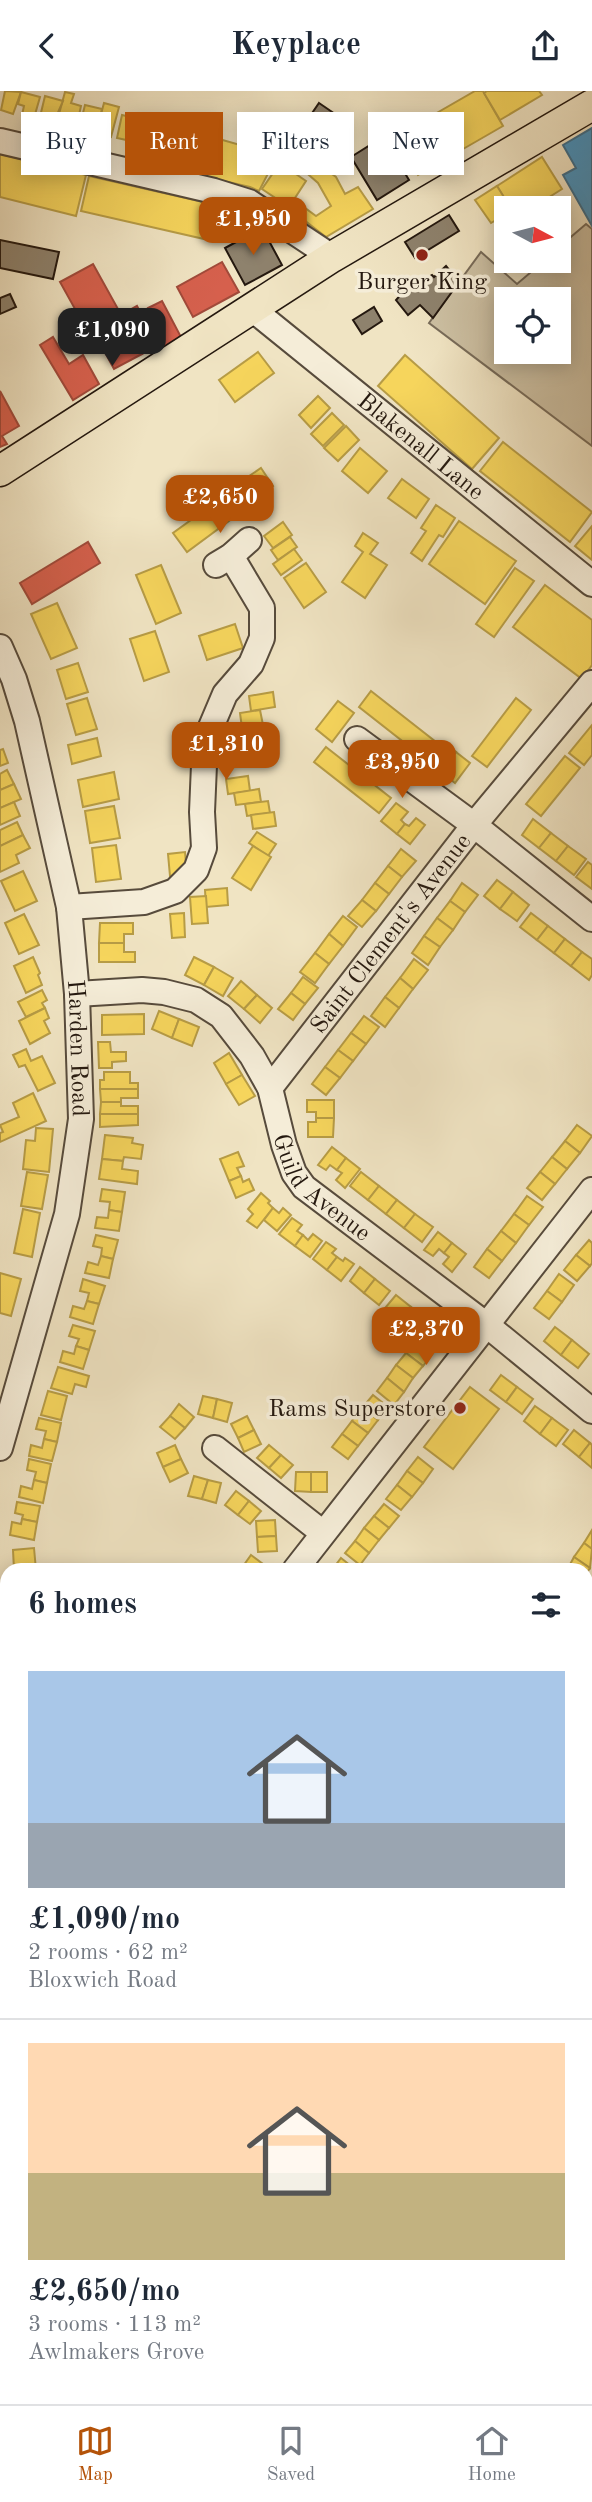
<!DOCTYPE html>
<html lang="en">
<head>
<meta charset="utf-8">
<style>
  :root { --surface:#fff; --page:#f6f6f7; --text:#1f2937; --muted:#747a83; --line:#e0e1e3; --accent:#b45309 }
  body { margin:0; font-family:"Old Standard TT",serif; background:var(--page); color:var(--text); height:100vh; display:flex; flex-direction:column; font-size:26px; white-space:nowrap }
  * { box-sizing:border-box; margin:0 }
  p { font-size:23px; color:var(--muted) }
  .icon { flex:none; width:38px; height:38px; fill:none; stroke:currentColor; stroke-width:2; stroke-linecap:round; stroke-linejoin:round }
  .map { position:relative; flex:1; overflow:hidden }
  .side { position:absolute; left:0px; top:1472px; width:593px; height:842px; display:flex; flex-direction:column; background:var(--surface); border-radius:21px 21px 0 0; box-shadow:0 4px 18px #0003 }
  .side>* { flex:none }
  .guide { position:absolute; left:21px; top:21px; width:551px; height:63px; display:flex; gap:14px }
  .needle { width:46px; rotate:97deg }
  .tools { position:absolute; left:494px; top:105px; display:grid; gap:14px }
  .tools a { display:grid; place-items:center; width:77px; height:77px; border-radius:0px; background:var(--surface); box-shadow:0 4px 18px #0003; font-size:35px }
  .price { position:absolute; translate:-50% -60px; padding:0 16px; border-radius:14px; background:var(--accent); color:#fff; font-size:23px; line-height:46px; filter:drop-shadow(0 2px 4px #0008) }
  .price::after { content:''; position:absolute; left:50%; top:42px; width:21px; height:16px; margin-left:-10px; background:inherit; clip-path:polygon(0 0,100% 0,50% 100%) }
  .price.current { background:#222; color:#fff }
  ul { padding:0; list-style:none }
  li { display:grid; align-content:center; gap:14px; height:371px; padding:0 28px }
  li+li { border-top:2px solid var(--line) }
  li span { display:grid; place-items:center; height:217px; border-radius:0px; color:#555 }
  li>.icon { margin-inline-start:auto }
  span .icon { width:126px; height:126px; fill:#fffc; stroke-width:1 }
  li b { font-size:30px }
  h2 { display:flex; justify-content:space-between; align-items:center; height:84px; padding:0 28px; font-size:30px }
  .pill { padding:0 24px; border-radius:0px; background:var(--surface); box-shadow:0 4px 18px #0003; font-size:24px; line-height:63px }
  .pill.current { background:var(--accent); color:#fff }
  header { display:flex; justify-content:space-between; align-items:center; height:91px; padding:0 28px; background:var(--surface); font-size:32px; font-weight:700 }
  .menu { display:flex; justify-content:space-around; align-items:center; height:98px; border-top:2px solid var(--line); background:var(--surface); font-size:19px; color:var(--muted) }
  .menu a { display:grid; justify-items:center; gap:4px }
  .menu .current { color:var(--accent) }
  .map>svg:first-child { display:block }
  .green { fill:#cdc1a4; stroke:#786c5a; stroke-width:2; fill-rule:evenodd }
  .homes { fill:#f6d55c; stroke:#b79c45; stroke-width:2 }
  .shops { fill:#d6604d; stroke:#a14a3a; stroke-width:2 }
  .schools { fill:#4393c3; stroke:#3a6e8d; stroke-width:2 }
  .building { fill:#8e826d; stroke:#24180f; stroke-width:2 }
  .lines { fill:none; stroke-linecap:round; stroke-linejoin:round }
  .minor-casing { stroke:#574b3c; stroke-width:28 }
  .major-casing { stroke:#24180f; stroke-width:33 }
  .minor { stroke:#f5edd8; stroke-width:24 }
  .major { stroke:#f0e4c3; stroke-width:30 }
  .poi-dot { fill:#8f2418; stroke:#f5edd8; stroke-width:2.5 }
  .labels { text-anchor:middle; stroke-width:7; stroke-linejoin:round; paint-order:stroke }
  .poi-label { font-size:24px; fill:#24180f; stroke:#f5edd8 }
  .street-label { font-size:24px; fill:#24180f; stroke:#f5edd8 }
</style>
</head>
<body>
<header><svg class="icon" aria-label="back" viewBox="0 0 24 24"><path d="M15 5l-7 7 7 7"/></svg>Keyplace<svg class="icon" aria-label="share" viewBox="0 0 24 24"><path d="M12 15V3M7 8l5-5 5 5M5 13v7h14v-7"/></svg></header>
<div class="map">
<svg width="592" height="2313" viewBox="0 0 592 2313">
  <rect width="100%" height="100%" fill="#f0e4c3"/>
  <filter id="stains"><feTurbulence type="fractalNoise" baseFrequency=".00286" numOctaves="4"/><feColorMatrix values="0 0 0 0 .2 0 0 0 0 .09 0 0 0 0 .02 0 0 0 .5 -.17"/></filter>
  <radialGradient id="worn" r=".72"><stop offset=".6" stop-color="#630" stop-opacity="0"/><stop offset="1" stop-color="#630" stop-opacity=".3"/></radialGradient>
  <path class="green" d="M 586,133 L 592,138 L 592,355 L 429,232 L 481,161 L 517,193 L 544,170 L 558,170 L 558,157 ZM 506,208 L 558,208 L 558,261 L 506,261 Z"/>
  <g class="homes">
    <polygon points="5,0 21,1 13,23 1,19"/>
    <polygon points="475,0 483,0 503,35 418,84 395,46"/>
    <polygon points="487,0 539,0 542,4 500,29 484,2"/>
    <polygon points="21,1 40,6 34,27 22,24 24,15 18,13"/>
    <polygon points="65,1 74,3 71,12 81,15 76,38 62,35 65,24 59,23"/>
    <polygon points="45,5 63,10 53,33 39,30"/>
    <polygon points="104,12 119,16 111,46 101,43 103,35 98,34"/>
    <polygon points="85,14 102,18 98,34 93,32 90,41 79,38"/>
    <polygon points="122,24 139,28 137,41 133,40 131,50 117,47"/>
    <polygon points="139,28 157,32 152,56 139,53 141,42 137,41"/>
    <polygon points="162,32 208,43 199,81 153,71"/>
    <polygon points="212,46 265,61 275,69 259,100 250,96 202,85"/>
    <polygon points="303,62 336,86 345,103 358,96 373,118 326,146 295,122 301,114 316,125 331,115 318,92 295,72"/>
    <polygon points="0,63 86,84 76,125 0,106"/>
    <polygon points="542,66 562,98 532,117 528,117 521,107 509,115 497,95"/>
    <polygon points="280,72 306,90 289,116 262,98"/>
    <polygon points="89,85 212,113 204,148 81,120"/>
    <polygon points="497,95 507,111 502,115 506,123 491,132 475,109"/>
    <polygon points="258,261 274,282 235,311 219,289"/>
    <polygon points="405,264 499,347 472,378 378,295"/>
    <polygon points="318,305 330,317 311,337 299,324"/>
    <polygon points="332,322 344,334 323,355 311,343"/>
    <polygon points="346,335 359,349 338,370 324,357"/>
    <polygon points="503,351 592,421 570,451 480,380"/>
    <polygon points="360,357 387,380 368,402 342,380"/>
    <polygon points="261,377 273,395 240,418 227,400"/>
    <polygon points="402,388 429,408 416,427 388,407"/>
    <polygon points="220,408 233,427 187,461 173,442"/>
    <polygon points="436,414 455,427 443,446 439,444 422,470 411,462 426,440 421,437"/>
    <polygon points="459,430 516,470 485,513 429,473"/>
    <polygon points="283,431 292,444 273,457 264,445"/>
    <polygon points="592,435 592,469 575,455"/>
    <polygon points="363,442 378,452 370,463 387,474 365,507 342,491 363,461 355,455"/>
    <polygon points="290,446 297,456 278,469 271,459"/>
    <polygon points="294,458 302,469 281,484 273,473"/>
    <polygon points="306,472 326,501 304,517 284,487"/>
    <polygon points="161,474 181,522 156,533 136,484"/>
    <polygon points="515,477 534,490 494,546 476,533"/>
    <polygon points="545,494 592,529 592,574 582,588 513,536"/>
    <polygon points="57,512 77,557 51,568 31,523"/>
    <polygon points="235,533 243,557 207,569 199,545"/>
    <polygon points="155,540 169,581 144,590 130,548"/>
    <polygon points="78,572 88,601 66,608 57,579"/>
    <polygon points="371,600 436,651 424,667 359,616"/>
    <polygon points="273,601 275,616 251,620 249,605"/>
    <polygon points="87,607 97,638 76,644 67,613"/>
    <polygon points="516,607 531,619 487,676 472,665"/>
    <polygon points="338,610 354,622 332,651 316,638"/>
    <polygon points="260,619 263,634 242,637 240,622"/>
    <polygon points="592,634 592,664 584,674 569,662"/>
    <polygon points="254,646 256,659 230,663 228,649"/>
    <polygon points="97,647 101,665 72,673 68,654"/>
    <polygon points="443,651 456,661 447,672 443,669 437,676 428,669"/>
    <polygon points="326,656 391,707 379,722 314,671"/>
    <polygon points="3,658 8,672 0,675 0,659"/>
    <polygon points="244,661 246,674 225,677 224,663"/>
    <polygon points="456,661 470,672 455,692 445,684 451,675 447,672"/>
    <polygon points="565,665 580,677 541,725 526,713"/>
    <polygon points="7,679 14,693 0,699 0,683"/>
    <polygon points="114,681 119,708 83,716 78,689"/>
    <polygon points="248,685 250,700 228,703 226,688"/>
    <polygon points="14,693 21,708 0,717 0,699"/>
    <polygon points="259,698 261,711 236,714 234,702"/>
    <polygon points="268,710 270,722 247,725 245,713"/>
    <polygon points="14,711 20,725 0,734 0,717"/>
    <polygon points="396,712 408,721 401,729 405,733 397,743 381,730"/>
    <polygon points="114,715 120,747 90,752 85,720"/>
    <polygon points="274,721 276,735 253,738 251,724"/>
    <polygon points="416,727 425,734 410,753 397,743 405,733 409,735"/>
    <polygon points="533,728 551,742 539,757 522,744"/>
    <polygon points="17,731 23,744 0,755 0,739"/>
    <polygon points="257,741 276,753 268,765 249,752"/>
    <polygon points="551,742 568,755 556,770 539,757"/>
    <polygon points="23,744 30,757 16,764 19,772 0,781 0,755"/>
    <polygon points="116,754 121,788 96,791 92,757"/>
    <polygon points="253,755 271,766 251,799 232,787"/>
    <polygon points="568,755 586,768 574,784 556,770"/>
    <polygon points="401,758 416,770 402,786 388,775"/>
    <polygon points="185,761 187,784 170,785 168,763"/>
    <polygon points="588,771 592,774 592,798 576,786"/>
    <polygon points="388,775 402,786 389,803 375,792"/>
    <polygon points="23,780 37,810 15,820 1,790"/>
    <polygon points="497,789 513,801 500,818 484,805"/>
    <polygon points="375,792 389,803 376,820 362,809"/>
    <polygon points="462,792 478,804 465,821 450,810"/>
    <polygon points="227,797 228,814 206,816 205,799"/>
    <polygon points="513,801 529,814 517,830 500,818"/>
    <polygon points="206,805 208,832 192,833 190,806"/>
    <polygon points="362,809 376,820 362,836 348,825"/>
    <polygon points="450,810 465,821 453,839 437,827"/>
    <polygon points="184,822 185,846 172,847 170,823"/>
    <polygon points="531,822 548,835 537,849 520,836"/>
    <polygon points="24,823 39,854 19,863 5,832"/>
    <polygon points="343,825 357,836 343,855 329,843"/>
    <polygon points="437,827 453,839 440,856 424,845"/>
    <polygon points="100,832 133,832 133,843 124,843 124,852 99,852"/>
    <polygon points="548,835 565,848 554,862 537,849"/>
    <polygon points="329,843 343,855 329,873 315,862"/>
    <polygon points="424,845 440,856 428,874 412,862"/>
    <polygon points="565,848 582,861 571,875 554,862"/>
    <polygon points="99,852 124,852 124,861 135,861 135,871 99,871"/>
    <polygon points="582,861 592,868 592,884 589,889 571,875"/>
    <polygon points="315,862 329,873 315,892 300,881"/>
    <polygon points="33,866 40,882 38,884 42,894 26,902 14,875"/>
    <polygon points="194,866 214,876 204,894 185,884"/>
    <polygon points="414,868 428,879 413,898 400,887"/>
    <polygon points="214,876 233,887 223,905 204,894"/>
    <polygon points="303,886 318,897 305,913 291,902"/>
    <polygon points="400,887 413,898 399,917 385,906"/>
    <polygon points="241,890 257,904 244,918 228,905"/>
    <polygon points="42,899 47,909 42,912 45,917 26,926 18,911"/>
    <polygon points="291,902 305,913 293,929 278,918"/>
    <polygon points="257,904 272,917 260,932 244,918"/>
    <polygon points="385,906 399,917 385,936 371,925"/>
    <polygon points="45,917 49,927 44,930 50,942 30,953 19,930"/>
    <polygon points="159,920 179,928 172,947 152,938"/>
    <polygon points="144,923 144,943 102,944 102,924"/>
    <polygon points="364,925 379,936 366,953 351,942"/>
    <polygon points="179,928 199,936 192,955 172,947"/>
    <polygon points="351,942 366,953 353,970 338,959"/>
    <polygon points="98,951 110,951 111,961 126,961 126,970 112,971 112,977 99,977"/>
    <polygon points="26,958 31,970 42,965 55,992 38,1000 25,974 19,976 13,964"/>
    <polygon points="338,959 353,970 340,987 325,976"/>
    <polygon points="229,962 242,984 226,993 214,972"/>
    <polygon points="325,976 340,987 326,1004 312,993"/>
    <polygon points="104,981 130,981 130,992 138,992 138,998 100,998 100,989 104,989"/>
    <polygon points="242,984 255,1005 239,1014 226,993"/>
    <polygon points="100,998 138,998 138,1007 121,1007 121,1011 101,1011"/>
    <polygon points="33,1002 46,1030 0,1051 0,1042 3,1041 0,1034 19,1026 13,1012"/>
    <polygon points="307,1009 334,1009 334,1027 316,1027 316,1021 307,1021"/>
    <polygon points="101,1011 121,1011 121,1015 138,1015 138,1023 100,1023"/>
    <polygon points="100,1023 138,1023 138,1034 100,1036"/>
    <polygon points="316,1027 334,1027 333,1046 308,1046 308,1031 316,1031"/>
    <polygon points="577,1034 592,1045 580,1062 565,1050"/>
    <polygon points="36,1037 53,1038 49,1081 23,1078 26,1049 35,1050"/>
    <polygon points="105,1044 133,1047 132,1052 143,1054 141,1068 124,1066 123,1070 102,1068"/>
    <polygon points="565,1050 580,1062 567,1078 552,1066"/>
    <polygon points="332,1056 346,1067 337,1079 330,1074 326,1079 318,1074"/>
    <polygon points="238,1061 244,1075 237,1077 241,1085 229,1090 220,1068"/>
    <polygon points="552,1066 567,1078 555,1093 540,1081"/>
    <polygon points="346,1067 360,1078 345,1097 336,1089 342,1082 337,1079"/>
    <polygon points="102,1068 123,1070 122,1078 138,1080 137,1093 99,1088"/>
    <polygon points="27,1081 48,1084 42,1118 21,1115"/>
    <polygon points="361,1081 379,1095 368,1109 350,1095"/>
    <polygon points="540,1081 555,1093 542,1109 527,1097"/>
    <polygon points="241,1085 243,1091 249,1088 254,1099 236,1107 229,1090"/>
    <polygon points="379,1095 397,1109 386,1123 368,1109"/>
    <polygon points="102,1098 125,1101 122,1121 109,1119 110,1111 100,1110"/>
    <polygon points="261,1102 270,1110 268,1112 273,1117 257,1137 247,1130 253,1123 248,1118"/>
    <polygon points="527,1105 543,1116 529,1134 514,1123"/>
    <polygon points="397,1109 415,1123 404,1137 386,1123"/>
    <polygon points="273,1117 279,1122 283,1117 291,1124 277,1140 264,1129"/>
    <polygon points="23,1118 40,1122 32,1166 14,1162"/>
    <polygon points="109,1119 122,1121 119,1140 95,1137 97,1126 108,1127"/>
    <polygon points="415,1123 433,1136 422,1151 404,1137"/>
    <polygon points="514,1123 529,1134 516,1152 501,1140"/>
    <polygon points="292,1127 302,1134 297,1140 303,1144 295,1155 279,1143"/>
    <polygon points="501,1140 516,1152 502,1170 487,1158"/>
    <polygon points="438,1141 452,1152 444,1162 439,1158 433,1165 424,1159"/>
    <polygon points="313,1143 322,1150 310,1166 295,1155 303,1144 308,1149"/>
    <polygon points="96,1144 118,1149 113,1168 101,1165 102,1157 93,1155"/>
    <polygon points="589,1149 592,1152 592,1172 590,1175 576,1164"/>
    <polygon points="326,1151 336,1158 332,1162 337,1166 327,1179 313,1168"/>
    <polygon points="452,1152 466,1163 452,1181 443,1173 449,1166 444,1162"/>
    <polygon points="487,1158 502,1170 489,1187 474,1176"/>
    <polygon points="576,1164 590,1175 577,1190 564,1179"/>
    <polygon points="101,1165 113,1168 109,1187 85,1182 88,1171 98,1174"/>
    <polygon points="337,1166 343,1170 345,1167 354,1173 341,1190 327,1179"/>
    <polygon points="360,1176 375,1188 364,1202 350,1190"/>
    <polygon points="0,1182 21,1188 11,1225 0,1222"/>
    <polygon points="559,1183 574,1194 562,1211 547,1200"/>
    <polygon points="83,1188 105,1195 99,1213 87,1210 89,1202 80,1200"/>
    <polygon points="375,1188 390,1200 379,1214 364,1202"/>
    <polygon points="547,1200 562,1211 549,1228 534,1217"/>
    <polygon points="396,1204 411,1216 400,1229 385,1217"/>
    <polygon points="87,1210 99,1213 93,1233 70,1226 73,1215 84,1218"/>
    <polygon points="411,1216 425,1228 415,1241 400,1229"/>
    <polygon points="73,1234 95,1240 89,1259 76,1255 79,1248 69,1245"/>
    <polygon points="555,1236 572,1249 561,1264 544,1250"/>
    <polygon points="416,1249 433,1262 423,1275 406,1262"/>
    <polygon points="572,1249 589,1263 578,1277 561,1264"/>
    <polygon points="76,1255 89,1259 83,1278 60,1271 63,1260 74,1263"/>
    <polygon points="406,1262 423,1275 413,1287 396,1274"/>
    <polygon points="396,1274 413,1287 404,1301 387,1287"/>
    <polygon points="58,1276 89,1285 86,1296 75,1293 72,1303 51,1297"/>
    <polygon points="501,1284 517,1296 506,1311 490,1299"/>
    <polygon points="387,1287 404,1301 394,1314 377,1300"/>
    <polygon points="470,1296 499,1318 453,1378 424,1356"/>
    <polygon points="517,1296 533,1308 522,1323 506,1311"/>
    <polygon points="48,1300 67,1305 61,1329 41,1324"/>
    <polygon points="373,1304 388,1316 378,1329 362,1317"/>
    <polygon points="203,1305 217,1308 213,1327 198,1323"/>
    <polygon points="217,1308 232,1312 227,1331 213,1327"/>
    <polygon points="179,1313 194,1326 185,1337 170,1325"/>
    <polygon points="535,1315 552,1327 540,1343 524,1330"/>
    <polygon points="362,1317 378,1329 368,1342 352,1330"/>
    <polygon points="170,1325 185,1337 175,1348 160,1336"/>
    <polygon points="247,1325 254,1339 238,1347 231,1333"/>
    <polygon points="39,1327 61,1332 57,1351 44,1348 46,1340 36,1338"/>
    <polygon points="552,1327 568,1339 556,1355 540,1343"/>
    <polygon points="352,1330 368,1342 358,1355 342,1343"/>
    <polygon points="254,1339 261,1353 244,1361 238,1347"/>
    <polygon points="574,1339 590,1352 579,1366 563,1353"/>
    <polygon points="342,1343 358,1355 348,1368 332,1356"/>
    <polygon points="44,1348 57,1351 52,1370 29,1365 31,1354 42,1357"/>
    <polygon points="590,1352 592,1354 592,1377 579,1366"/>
    <polygon points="175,1354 181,1368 163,1376 157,1362"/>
    <polygon points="269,1354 281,1364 269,1377 257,1367"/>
    <polygon points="281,1364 293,1374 281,1387 269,1377"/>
    <polygon points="418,1366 433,1378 423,1392 407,1380"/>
    <polygon points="29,1368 51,1373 47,1392 34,1389 36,1381 27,1379"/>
    <polygon points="181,1368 188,1382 170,1391 163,1376"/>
    <polygon points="407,1380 423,1392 412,1406 397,1394"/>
    <polygon points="296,1381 311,1381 311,1401 295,1400"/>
    <rect x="311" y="1381" width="16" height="20"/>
    <polygon points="194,1385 208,1389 202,1408 188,1405"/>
    <polygon points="34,1389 47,1392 43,1412 19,1406 21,1395 32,1398"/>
    <polygon points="208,1389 221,1392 216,1412 202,1408"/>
    <polygon points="397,1394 412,1406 401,1419 386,1408"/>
    <polygon points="236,1400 249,1410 238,1424 225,1414"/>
    <polygon points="249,1410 261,1420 250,1433 238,1424"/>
    <polygon points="17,1411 40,1415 37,1431 22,1428 23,1424 15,1422"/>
    <polygon points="384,1413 399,1425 389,1437 374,1425"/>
    <polygon points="374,1425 389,1437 379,1449 364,1437"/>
    <polygon points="22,1428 37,1431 34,1449 10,1444 12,1431 21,1433"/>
    <polygon points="275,1429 276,1445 257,1446 256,1430"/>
    <polygon points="364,1437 379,1449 369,1462 355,1450"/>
    <polygon points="592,1439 592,1458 584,1452"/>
    <polygon points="276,1445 277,1460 258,1461 257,1446"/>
    <polygon points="355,1450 369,1462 360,1474 345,1462"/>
    <polygon points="584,1452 592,1458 590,1477 574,1466"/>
    <polygon points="34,1457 36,1479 14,1479 13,1459"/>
    <polygon points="251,1464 267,1476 265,1479 241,1478"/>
    <polygon points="574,1466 590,1477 586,1483 586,1479 567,1479"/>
    <polygon points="341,1467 356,1479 332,1479"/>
    <polygon points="586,1589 592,1592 592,1611 586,1608"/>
    <polygon points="0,1652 7,1653 7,1665 0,1664"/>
    <polygon points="7,1676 7,1693 0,1692 0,1681 6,1682"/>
    <polygon points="0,1702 7,1703 7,1723 0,1722"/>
    <polygon points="0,1722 7,1723 7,1743 0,1742"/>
    <polygon points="7,1768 7,1788 0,1793 0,1773"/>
    <polygon points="0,1872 7,1882 7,1894 0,1900"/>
    <polygon points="7,1989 7,2039 0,2039 0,1990"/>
    <polygon points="0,2039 7,2039 7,2079 0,2080"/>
    <polygon points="7,2084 7,2130 0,2131 0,2085"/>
    <polygon points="7,2142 7,2186 0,2187 0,2143"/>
    <polygon points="590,2143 592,2164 586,2165 586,2144"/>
  </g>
  <g class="shops">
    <polygon points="222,171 239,201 193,226 177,196"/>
    <polygon points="93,173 118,218 85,236 60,191"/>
    <polygon points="162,210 182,248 160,259 148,235 156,231 148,217"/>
    <polygon points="137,215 158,255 142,263 121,224"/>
    <polygon points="130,241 142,263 114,278 102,256"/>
    <polygon points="53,246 69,273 83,264 99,293 73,309 40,254"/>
    <polygon points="0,300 19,335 2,345 7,353 0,356"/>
    <polygon points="88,451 100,472 32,513 20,492"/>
  </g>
  <g class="schools">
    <polygon points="592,37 592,135 563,84 576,77 563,54"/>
    <polygon points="269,2306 306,2306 307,2313 270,2313"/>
  </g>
  <g class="building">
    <polygon points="319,12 335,23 319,46 304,34"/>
    <polygon points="383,46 409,89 377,109 351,66"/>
    <polygon points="449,124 459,140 415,167 405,151"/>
    <polygon points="262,137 282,174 245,194 225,157"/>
    <polygon points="0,149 59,161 53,188 0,177"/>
    <polygon points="446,175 459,191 433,227 420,214 408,224 396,209 404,200 432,184 434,186"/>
    <polygon points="10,203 16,216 0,223 0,207"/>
    <polygon points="374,216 382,230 362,243 353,229"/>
  </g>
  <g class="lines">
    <g class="minor-casing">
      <g id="minor">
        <polyline points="0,50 214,100 249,111 332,166"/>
        <path id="s1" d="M 251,217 L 592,493"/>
        <polyline points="216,474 231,465 249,449"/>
        <path id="s2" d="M 0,556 L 14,588 L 27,630 L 69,816 L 77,903 L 81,1028 L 67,1123 L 0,1357"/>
        <polyline points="357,648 474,734 592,828"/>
        <polyline points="69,816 144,811 175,800 196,779 204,757 202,721 204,674 211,636 225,603 251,573 262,547 262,517 231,465"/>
        <path id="s3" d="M 77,903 L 142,899 L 164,901 L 196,909 L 221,925 L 252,965 L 270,997 L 284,1054 L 294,1082 L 304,1096 L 488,1235 L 592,1320"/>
        <path id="s4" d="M 270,997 L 474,734 L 592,592"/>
        <polyline points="215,1357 323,1442"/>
        <polyline points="295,1479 592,1099"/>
        <polyline points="586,1545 592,1537"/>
        <polyline points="0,1546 7,1547"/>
        <polyline points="0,1833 7,1834"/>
        <polyline points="0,1973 7,1972"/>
        <polyline points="586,2013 592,2011"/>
        <polyline points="586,2069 591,2096"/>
        <polyline points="0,2220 7,2219"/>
        <polyline points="367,2306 368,2313"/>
      </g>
    </g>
    <g class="major-casing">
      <polyline id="major" points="0,380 332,166 592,14"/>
    </g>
    <use href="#minor" class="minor"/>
    <use href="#major" class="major"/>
  </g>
  <g class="poi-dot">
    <circle cx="422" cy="164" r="7"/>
    <circle cx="460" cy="1317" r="7"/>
  </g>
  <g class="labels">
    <g class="poi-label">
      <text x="422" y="198">Burger King</text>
      <text x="446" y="1325" text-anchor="end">Rams Superstore</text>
    </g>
    <g class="street-label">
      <text dy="8" stroke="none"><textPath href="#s1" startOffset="219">Blakenall Lane</textPath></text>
      <text dy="8" stroke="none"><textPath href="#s4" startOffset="196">Saint Clement's Avenue</textPath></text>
      <text dy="8" stroke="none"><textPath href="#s2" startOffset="411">Harden Road</textPath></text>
      <text dy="8" stroke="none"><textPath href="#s3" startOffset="354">Guild Avenue</textPath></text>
    </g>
  </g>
  <rect width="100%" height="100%" filter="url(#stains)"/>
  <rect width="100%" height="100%" fill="url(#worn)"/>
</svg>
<div class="tools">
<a><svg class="needle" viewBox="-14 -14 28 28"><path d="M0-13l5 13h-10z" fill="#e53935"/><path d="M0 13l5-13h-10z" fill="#747a83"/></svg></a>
<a><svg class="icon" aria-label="locate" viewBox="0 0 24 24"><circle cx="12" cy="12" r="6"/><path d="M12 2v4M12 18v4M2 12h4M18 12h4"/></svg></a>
</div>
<b class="price" style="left:253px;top:166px">£1,950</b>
<b class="price current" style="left:112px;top:277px">£1,090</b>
<b class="price" style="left:220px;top:444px">£2,650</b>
<b class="price" style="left:226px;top:691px">£1,310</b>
<b class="price" style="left:402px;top:709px">£3,950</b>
<b class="price" style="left:426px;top:1276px">£2,370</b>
<div class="guide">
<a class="pill">Buy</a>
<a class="pill current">Rent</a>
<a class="pill">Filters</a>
<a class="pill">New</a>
</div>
<section class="side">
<h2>6 homes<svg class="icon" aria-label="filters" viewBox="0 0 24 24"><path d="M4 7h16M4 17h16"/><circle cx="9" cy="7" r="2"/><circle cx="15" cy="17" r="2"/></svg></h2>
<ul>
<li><span style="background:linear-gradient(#a9c7e8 70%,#9aa5b1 0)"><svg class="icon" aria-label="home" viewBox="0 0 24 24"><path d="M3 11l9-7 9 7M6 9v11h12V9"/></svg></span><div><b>£1,090/mo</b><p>2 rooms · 62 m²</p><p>Bloxwich Road</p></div></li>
<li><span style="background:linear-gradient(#ffd9b3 60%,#c2b280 0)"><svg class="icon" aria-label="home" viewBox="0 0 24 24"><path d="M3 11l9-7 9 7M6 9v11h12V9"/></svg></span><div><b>£2,650/mo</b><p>3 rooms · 113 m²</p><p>Awlmakers Grove</p></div></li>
</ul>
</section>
</div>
<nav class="menu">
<a class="current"><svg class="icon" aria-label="map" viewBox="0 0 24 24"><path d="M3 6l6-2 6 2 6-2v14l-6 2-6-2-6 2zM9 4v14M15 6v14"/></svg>Map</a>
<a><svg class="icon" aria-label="saved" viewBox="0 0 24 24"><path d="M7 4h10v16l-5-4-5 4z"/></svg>Saved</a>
<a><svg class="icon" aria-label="home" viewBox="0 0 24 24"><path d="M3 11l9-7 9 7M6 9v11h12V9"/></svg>Home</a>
</nav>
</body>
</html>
